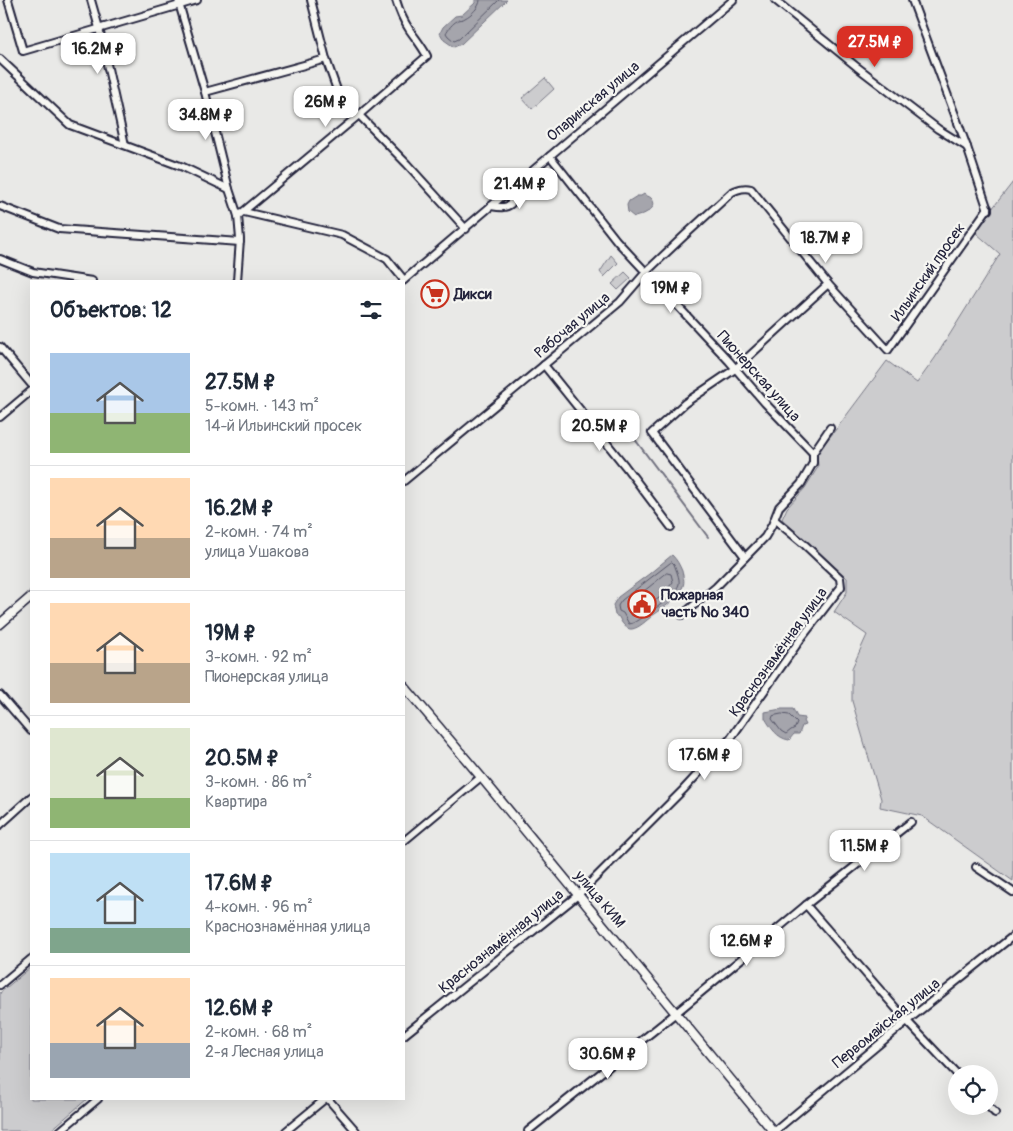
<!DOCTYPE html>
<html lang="ru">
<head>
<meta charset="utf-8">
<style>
  :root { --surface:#fff; --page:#f6f6f7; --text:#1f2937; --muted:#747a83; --line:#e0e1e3; --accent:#d93025 }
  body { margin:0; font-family:Pangolin,sans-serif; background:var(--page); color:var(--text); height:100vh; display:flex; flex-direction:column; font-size:19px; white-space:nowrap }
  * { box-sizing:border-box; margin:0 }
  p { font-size:16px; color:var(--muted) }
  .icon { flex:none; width:28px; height:28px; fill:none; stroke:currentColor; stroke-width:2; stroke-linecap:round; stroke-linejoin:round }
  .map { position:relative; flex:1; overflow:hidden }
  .details { position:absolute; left:30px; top:280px; width:375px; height:820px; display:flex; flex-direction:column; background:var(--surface); border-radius:0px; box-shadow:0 5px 20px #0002 }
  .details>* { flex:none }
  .buttons { position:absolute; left:948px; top:1065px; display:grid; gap:10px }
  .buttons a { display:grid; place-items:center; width:50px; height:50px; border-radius:50%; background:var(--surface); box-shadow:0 5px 20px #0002; font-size:25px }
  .price { position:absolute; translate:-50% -42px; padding:0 11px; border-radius:10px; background:#fff; color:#222; font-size:16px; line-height:32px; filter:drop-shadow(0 1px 2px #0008) }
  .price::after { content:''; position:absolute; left:50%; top:30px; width:15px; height:11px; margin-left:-8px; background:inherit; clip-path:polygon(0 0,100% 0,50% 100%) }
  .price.selected { background:var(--accent); color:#fff }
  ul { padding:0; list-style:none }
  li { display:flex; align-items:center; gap:15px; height:125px; padding:0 20px }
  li+li { border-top:1px solid var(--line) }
  li span { display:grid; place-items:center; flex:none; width:140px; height:100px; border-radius:0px; color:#555 }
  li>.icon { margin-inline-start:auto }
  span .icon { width:60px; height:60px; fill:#fffc; stroke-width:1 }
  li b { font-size:21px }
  h2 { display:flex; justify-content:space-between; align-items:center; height:60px; padding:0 20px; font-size:21px }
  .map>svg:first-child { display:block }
  .green { fill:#ccccce; stroke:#777784 }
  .water { fill:#a5a5ac; stroke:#71717f }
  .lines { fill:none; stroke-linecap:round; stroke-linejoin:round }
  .shore { stroke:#565668; stroke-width:1 }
  .stream { stroke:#71717f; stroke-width:2 }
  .minor-casing { stroke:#22223b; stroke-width:10 }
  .major-casing { stroke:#22223b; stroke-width:11 }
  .minor { stroke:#f6f6f2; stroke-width:6 }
  .major { stroke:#f6f6f2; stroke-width:8 }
  .labels { text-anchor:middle; stroke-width:4.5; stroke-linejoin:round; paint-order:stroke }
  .street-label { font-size:15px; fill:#22223b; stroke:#f6f6f2 }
  .poi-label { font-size:15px; font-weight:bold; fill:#22223b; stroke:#f6f6f2; text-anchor:start }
</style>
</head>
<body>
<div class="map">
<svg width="1013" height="1131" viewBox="0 0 1013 1131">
  <rect width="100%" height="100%" fill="#e9e9e7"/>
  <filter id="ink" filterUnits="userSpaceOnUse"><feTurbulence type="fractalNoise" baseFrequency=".02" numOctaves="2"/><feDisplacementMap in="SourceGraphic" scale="10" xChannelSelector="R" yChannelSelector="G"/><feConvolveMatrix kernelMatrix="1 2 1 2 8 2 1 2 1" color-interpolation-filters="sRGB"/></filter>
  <g filter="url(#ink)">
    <g class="green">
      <polygon points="545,78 554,89 532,109 522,98"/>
      <polygon points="1013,182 1013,881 922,816 880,807 881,799 852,701 852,668 867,635 834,612 847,592 847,578 782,519 787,508 805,488 818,467 817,453 837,428 887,361 917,383 935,358 1000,254 976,233 988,214"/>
      <polygon points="611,255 618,263 604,277 600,272"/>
      <polygon points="625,272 631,278 618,290 612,284"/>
      <polygon points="31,967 31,1099 87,1099 50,1131 0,1131 0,993"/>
    </g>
    <g class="water">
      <polygon points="475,0 507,0 461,44 454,47 444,40 440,33 443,27 455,16 462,15 475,3"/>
      <path d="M 644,194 C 646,196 649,196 651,198 C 661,208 641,216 634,217 L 628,212 L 627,205 L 629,201 L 637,196 L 641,196 Z"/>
      <path d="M 672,555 C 677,560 679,564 682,571 C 683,576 685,581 683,586 C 679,598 662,609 652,616 C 647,620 639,628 632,629 C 626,630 621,622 619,617 L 615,615 L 613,605 L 618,597 L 649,574 Z"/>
      <path d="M 781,709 L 793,709 L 797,717 L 805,718 L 803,721 L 805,725 L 802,726 L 799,734 L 794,734 L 789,740 C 777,738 771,728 765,718 L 765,712 Z"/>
    </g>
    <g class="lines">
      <g class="shore">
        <path d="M 480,0 C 480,7 471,15 465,18 C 463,20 459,19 457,21 C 453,23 448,29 446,33 L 448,36 L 454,41 L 459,39 L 499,0"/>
        <path d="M 672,562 L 674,564 C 676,570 680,578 679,584 C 675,597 645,616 633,623 L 629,624 L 623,613 L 619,611 L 618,606 L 619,604 L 622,600 L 670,563 Z"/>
        <polygon points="667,573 671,574 673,582 662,596 634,615 631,615 626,607 627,605"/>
        <polygon points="782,714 789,715 797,723 795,728 791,730 786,734 781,731 772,719 773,716"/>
      </g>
      <polyline class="stream" points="616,414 708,537"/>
      <g class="minor-casing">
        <g id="minor">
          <polyline points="8,0 23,51 197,0"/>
          <polyline points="91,0 99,28 125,145"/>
          <polyline points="178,0 205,92 229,189 238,216 240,239 237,281"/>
          <polyline points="311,0 326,59 337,90 359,115 407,164 466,229"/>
          <polyline points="775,0 857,67 938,129 967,147"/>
          <polyline points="912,0 967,147 988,210"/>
          <polyline points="0,59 70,125 183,167 229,189"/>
          <polyline points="205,92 326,59"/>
          <polyline points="550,156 617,241 729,361 765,403 813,453"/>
          <polyline points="0,206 59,229 240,242"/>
          <path d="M 491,206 C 497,207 505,209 511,204 L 511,198 L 504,194"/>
          <polyline points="244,212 342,235 387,259 404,280"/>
          <path d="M 238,216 L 359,115 L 427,56 C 422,46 415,38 409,29 C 403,20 399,10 396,0"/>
          <polyline points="0,259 33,272 92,281"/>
          <polyline points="403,281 733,0"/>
          <polyline points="0,347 31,384"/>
          <polyline points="544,365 625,466 671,527"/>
          <polyline points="0,417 31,391"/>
          <path d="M 404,481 L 620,302 L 646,272 L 684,236 L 732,192 C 739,189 744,187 751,189 L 828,284 L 888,350 L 988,208"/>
          <polyline points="745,557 652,433 685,403 735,369 828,284"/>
          <polyline points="682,615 716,587 765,537 772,525 779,507 801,484 813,463 813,453 830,428"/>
          <polyline points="0,695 31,731"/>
          <polyline points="0,825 31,797"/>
          <polyline points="404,841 481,777"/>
          <polyline points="976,867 1013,892"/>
          <polyline points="806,905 907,1021 957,1074"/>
          <polyline points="0,985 31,959"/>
          <polyline points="404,1035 578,895 683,790 731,738 800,640 841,587 840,578 805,545 775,520"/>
          <polyline points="328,1099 356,1131"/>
          <polyline points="988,1106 995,1113"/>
          <polyline points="60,1131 98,1099"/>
          <polyline points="286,1131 325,1099"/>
          <polyline points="528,1131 676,1013 806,905 911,822"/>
          <polyline points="775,1131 907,1021 1013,936"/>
        </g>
      </g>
      <g class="major-casing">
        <g id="major">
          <polyline points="0,624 31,597"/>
          <polyline points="404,686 481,777 773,1131"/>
        </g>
      </g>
      <use href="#minor" class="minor"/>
      <use href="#major" class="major"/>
    </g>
  </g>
  <defs>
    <g id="supermarket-ring" transform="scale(1.4375)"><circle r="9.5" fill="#f6f6f2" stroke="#c8321e" stroke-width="1.5"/><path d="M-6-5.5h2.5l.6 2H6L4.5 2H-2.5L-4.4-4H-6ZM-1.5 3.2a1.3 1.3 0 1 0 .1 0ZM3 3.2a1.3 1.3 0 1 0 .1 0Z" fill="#c8321e"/></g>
    <g id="civic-ring" transform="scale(1.4375)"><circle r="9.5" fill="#f6f6f2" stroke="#c8321e" stroke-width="1.5"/><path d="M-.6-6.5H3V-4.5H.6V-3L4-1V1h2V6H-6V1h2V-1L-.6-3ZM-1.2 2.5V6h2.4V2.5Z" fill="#c8321e"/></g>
  </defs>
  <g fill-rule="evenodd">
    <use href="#supermarket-ring" x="435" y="294"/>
    <use href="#civic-ring" x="642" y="604"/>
  </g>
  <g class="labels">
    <g class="street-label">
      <text transform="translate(593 101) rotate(-40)" y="5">Опаринская улица</text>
      <text transform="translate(928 272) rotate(-55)" y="5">Ильинский просек</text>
      <text transform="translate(572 325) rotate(-40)" y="5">Рабочая улица</text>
      <text transform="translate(759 376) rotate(48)" y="5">Пионерская улица</text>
      <text transform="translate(778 652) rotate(-54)" y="5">Краснознамённая улица</text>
      <text transform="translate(600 899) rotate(50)" y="5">улица КИМ</text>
      <text transform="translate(501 941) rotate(-39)" y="5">Краснознамённая улица</text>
      <text transform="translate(886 1023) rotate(-39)" y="5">Первомайская улица</text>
    </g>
    <g class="poi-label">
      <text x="454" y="299">Дикси</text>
      <text x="661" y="600">Пожарная<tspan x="661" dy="17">часть № 340</tspan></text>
    </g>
  </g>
</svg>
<div class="buttons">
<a><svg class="icon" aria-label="locate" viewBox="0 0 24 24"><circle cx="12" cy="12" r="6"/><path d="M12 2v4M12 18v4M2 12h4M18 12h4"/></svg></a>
</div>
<b class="price selected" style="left:875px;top:68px">27.5M ₽</b>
<b class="price" style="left:98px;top:75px">16.2M ₽</b>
<b class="price" style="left:326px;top:128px">26M ₽</b>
<b class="price" style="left:206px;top:141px">34.8M ₽</b>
<b class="price" style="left:520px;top:210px">21.4M ₽</b>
<b class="price" style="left:826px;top:264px">18.7M ₽</b>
<b class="price" style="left:671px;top:314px">19M ₽</b>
<b class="price" style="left:600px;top:452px">20.5M ₽</b>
<b class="price" style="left:705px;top:781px">17.6M ₽</b>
<b class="price" style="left:865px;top:872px">11.5M ₽</b>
<b class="price" style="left:747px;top:967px">12.6M ₽</b>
<b class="price" style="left:608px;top:1080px">30.6M ₽</b>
<section class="details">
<h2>Объектов: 12<svg class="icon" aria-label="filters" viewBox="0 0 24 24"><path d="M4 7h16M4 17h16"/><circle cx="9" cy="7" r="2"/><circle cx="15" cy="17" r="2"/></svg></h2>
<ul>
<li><span style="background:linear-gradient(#a9c7e8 60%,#8fb573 0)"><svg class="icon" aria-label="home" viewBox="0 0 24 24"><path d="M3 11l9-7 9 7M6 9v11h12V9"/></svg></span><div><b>27.5M ₽</b><p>5-комн. · 143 m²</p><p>14-й Ильинский просек</p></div></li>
<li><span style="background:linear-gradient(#ffd9b3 60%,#b9a48a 0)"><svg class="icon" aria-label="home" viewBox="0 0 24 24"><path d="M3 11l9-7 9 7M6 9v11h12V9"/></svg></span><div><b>16.2M ₽</b><p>2-комн. · 74 m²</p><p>улица Ушакова</p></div></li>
<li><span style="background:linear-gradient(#ffd9b3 60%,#b9a48a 0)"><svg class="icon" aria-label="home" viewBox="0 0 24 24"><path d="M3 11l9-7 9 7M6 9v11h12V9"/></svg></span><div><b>19M ₽</b><p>3-комн. · 92 m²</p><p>Пионерская улица</p></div></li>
<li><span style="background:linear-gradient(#dfe7d0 70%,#8fb573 0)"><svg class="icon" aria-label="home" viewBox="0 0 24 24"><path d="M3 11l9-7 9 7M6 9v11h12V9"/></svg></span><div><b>20.5M ₽</b><p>3-комн. · 86 m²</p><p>Квартира</p></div></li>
<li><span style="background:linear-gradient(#bfe0f5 75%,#7fa58c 0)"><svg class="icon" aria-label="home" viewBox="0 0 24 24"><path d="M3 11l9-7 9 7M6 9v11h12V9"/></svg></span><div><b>17.6M ₽</b><p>4-комн. · 96 m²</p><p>Краснознамённая улица</p></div></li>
<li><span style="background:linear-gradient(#ffd9b3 65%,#9aa5b1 0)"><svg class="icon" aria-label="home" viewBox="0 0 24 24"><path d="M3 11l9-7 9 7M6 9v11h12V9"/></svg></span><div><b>12.6M ₽</b><p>2-комн. · 68 m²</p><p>2-я Лесная улица</p></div></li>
</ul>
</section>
</div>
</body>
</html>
